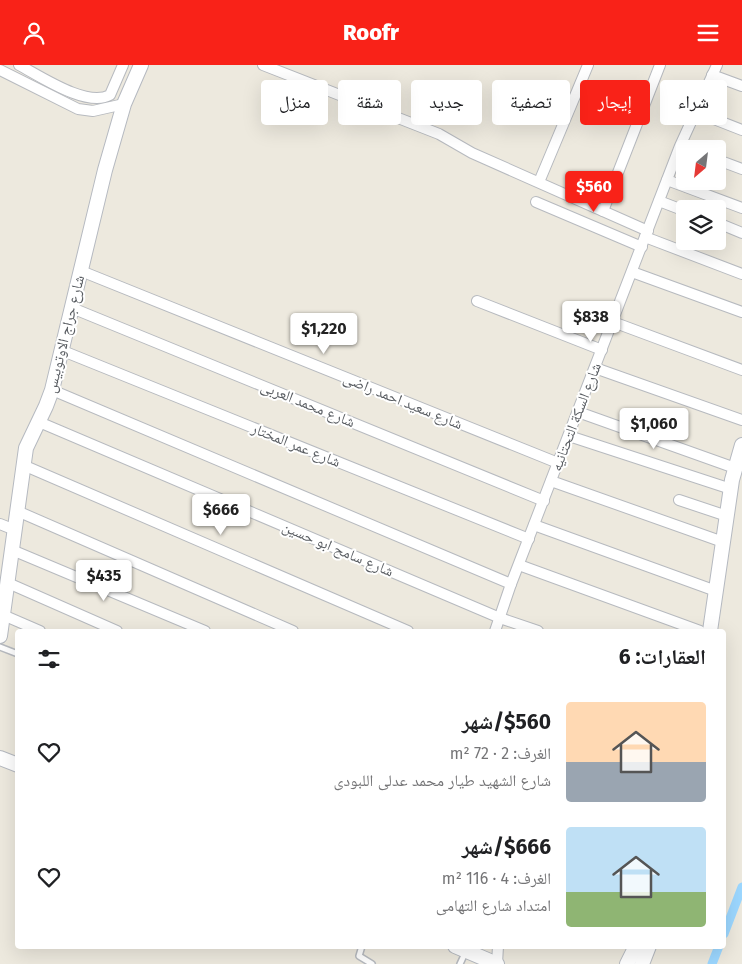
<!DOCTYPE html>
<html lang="ar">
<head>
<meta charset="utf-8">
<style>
  :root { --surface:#fff; --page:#f2f2f2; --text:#202124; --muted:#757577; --accent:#f92218 }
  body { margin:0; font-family:"Fira Sans","Noto Naskh Arabic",sans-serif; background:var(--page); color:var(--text); direction:rtl; height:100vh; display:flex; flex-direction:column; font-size:19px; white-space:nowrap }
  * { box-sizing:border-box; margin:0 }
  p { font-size:16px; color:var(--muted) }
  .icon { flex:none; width:28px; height:28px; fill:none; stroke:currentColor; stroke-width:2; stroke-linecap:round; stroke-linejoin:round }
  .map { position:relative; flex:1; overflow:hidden; direction:ltr }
  .details { position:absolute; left:15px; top:564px; width:711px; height:320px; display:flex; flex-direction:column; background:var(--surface); border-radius:5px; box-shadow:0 5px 20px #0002; direction:rtl }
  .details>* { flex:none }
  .top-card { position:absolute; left:15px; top:15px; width:712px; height:45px; direction:rtl; display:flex; gap:10px }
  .needle { width:32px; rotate:208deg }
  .fabs { position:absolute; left:676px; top:75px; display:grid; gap:10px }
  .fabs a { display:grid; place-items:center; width:50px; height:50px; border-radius:5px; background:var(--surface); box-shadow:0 5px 20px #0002; font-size:25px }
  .price { position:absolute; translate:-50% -42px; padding:0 11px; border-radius:5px; background:#fff; color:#222; font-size:16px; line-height:32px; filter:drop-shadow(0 1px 2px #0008) }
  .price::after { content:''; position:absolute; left:50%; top:30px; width:15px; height:11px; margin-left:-8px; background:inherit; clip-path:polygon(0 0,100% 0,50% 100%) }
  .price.active { background:var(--accent); color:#fff }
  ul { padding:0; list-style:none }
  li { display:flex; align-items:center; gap:15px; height:125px; padding:0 20px }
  li span { display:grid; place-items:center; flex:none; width:140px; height:100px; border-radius:5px; color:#555 }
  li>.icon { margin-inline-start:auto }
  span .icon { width:60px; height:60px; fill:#fffc; stroke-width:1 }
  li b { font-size:21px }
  h2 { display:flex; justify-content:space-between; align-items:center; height:60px; padding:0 20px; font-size:21px }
  .tag { padding:0 18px; border-radius:5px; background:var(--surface); box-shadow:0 5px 20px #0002; font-size:18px; line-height:45px }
  .tag.active { background:var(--accent); color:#fff }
  header { display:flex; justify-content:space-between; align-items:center; height:65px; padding:0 20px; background:var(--accent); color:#fff; font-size:22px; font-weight:800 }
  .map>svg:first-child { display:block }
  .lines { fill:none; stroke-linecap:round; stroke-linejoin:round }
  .canal { stroke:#9cd7ff; stroke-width:9 }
  .lane-casing { stroke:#b7babf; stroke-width:8 }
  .street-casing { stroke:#b7babf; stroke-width:12 }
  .secondary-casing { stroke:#b5b9c0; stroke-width:16 }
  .lane { stroke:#fff; stroke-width:5 }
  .street { stroke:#fff; stroke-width:10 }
  .secondary { stroke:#fff; stroke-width:14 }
  .labels { text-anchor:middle; stroke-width:4; stroke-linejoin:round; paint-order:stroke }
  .street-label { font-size:15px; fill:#585c61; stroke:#fff }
</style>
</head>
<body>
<header><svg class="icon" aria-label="menu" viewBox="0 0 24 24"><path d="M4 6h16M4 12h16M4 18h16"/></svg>Roofr<svg class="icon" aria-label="person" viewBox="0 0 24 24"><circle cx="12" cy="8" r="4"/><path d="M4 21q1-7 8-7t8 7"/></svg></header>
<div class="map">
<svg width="742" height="899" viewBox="0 0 742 899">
  <rect width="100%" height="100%" fill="#ede9de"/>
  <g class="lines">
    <g class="canal">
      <polyline points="724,869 742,822"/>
      <polyline points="712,899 719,881"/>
    </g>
    <g class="lane-casing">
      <g id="lane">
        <polyline points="0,582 18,589"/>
        <polyline points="362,881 359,891 372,899"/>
        <polyline points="460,899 466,886"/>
      </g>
    </g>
    <g class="street-casing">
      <g id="street">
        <path d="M 19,0 C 40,11 87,43 110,30 L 123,0"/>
        <polyline points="263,0 439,69 472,88 648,166"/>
        <polyline points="0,5 78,44 93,46 124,39"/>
        <polyline points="712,10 742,21"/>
        <polyline points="696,47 742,65"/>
        <polyline points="718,95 742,104"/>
        <polyline points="667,115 742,143"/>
        <polyline points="539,117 588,0"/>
        <polyline points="659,136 685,146"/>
        <polyline points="536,137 642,182"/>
        <polyline points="603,146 660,0"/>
        <polyline points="718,158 742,168"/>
        <polyline points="645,172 742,209"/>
        <polyline points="81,206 558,398"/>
        <polyline points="632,207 742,247"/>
        <polyline points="477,236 602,285"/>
        <polyline points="72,243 544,436"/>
        <polyline points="613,257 742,305"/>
        <polyline points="63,286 529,474"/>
        <polyline points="595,303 742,355"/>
        <polyline points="52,325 511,519"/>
        <polyline points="578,347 735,403"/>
        <polyline points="39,357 500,553 538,566"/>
        <polyline points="569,371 731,424"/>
        <polyline points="23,400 408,566"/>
        <polyline points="551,416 723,477"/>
        <polyline points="679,435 727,451"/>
        <polyline points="17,446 293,566"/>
        <polyline points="0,459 15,465"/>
        <polyline points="534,460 716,526"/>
        <polyline points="12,485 205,566"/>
        <polyline points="519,500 700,566"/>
        <polyline points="8,518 117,566"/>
        <polyline points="3,550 40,566"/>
        <polyline points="495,566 511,519 680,81 717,0"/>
        <polyline points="497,899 498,881"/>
      </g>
    </g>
    <g class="secondary-casing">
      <g id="secondary">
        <polyline points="710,566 732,415 742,380"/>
        <polyline points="0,571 26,383 46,341 52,325 105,105 124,39 141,0"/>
        <polyline points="0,693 18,700"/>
        <polyline points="455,881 497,899"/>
        <polyline points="627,899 636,881"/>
        <polyline points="642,899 649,881"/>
      </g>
    </g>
    <use href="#lane" class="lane"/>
    <use href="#street" class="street"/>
    <use href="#secondary" class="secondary"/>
  </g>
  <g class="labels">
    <g class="street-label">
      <text transform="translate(65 269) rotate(-76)" y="5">شارع جراج الاوتوبيس</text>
      <text transform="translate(403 336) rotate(22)" y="5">شارع سعيد احمد راضى</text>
      <text transform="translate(308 339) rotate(22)" y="5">شارع محمد العربى</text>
      <text transform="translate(576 352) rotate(-69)" y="5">شارع السكة التحتانيه</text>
      <text transform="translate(296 380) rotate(22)" y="5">شارع عمر المختار</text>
      <text transform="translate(338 484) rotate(23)" y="5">شارع سامح ابو حسين</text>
    </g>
  </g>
</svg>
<div class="fabs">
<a><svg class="needle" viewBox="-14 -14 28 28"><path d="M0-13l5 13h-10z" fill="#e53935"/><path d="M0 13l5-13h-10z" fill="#757577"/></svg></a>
<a><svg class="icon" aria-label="layers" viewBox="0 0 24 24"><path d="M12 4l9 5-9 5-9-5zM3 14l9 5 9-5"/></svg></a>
</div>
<b class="price active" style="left:594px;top:148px">$560</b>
<b class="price" style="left:591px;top:278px">$838</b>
<b class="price" style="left:324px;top:290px">$1,220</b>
<b class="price" style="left:654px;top:385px">$1,060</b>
<b class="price" style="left:221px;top:471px">$666</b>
<b class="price" style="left:104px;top:537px">$435</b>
<div class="top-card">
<a class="tag">شراء</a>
<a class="tag active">إيجار</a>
<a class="tag">تصفية</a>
<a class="tag">جديد</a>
<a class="tag">شقة</a>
<a class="tag">منزل</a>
</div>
<section class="details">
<h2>العقارات: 6<svg class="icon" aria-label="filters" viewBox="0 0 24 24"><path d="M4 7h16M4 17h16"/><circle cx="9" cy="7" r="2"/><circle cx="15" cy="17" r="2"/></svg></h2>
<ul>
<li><span style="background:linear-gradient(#ffd9b3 60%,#9aa5b1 0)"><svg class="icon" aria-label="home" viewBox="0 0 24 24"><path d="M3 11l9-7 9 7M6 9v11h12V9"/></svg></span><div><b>$560/شهر</b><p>الغرف: 2 · 72 m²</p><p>شارع الشهيد طيار محمد عدلى اللبودى</p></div><svg class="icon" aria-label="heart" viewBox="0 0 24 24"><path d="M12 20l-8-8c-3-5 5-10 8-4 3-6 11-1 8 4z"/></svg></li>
<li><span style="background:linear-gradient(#bfe0f5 65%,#8fb573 0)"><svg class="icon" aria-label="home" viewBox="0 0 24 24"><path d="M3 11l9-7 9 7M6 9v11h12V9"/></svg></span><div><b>$666/شهر</b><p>الغرف: 4 · 116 m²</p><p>امتداد شارع التهامى</p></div><svg class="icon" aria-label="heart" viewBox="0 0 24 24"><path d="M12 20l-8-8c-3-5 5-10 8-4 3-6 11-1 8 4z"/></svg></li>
</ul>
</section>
</div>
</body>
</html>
